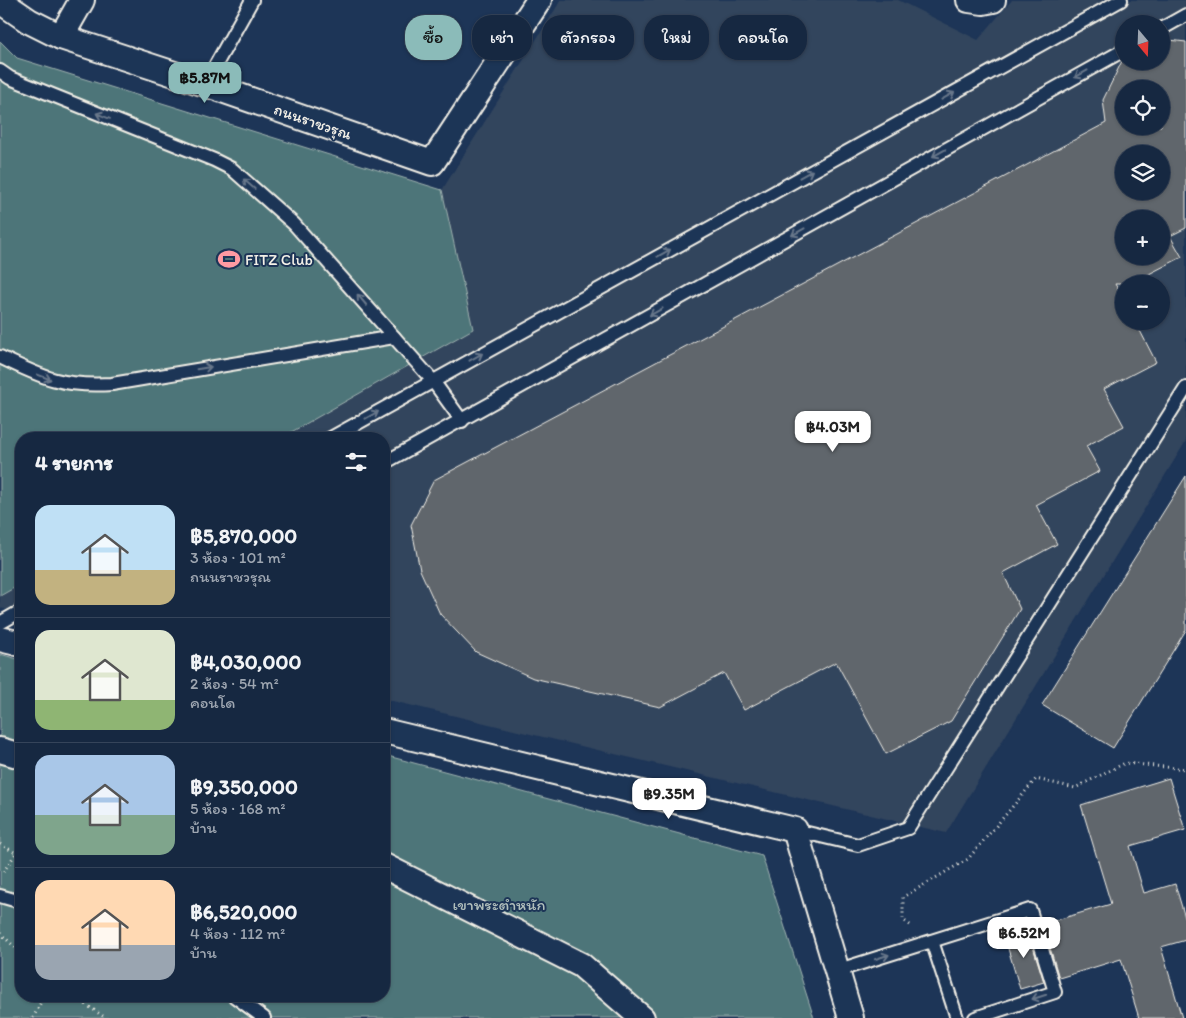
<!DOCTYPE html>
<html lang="th">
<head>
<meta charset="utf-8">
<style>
  :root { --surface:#162841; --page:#1f3048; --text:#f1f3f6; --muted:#9ea6b1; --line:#35445a; --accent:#8bbbb9 }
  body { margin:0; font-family:Itim,"Playpen Sans Thai",sans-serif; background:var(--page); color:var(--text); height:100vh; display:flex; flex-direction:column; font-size:19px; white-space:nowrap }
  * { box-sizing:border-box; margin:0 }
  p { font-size:16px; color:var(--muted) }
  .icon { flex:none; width:28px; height:28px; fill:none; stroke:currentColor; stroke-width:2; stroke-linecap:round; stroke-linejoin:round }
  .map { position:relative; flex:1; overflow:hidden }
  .panel { position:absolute; left:15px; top:432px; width:375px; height:570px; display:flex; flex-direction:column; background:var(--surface); border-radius:20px; box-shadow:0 1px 4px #0004,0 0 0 1px var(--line) }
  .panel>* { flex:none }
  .hud { position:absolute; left:405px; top:15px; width:475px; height:45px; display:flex; gap:10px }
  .needle { width:32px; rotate:161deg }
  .fabs { position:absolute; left:1115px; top:15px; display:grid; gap:10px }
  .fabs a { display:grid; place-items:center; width:55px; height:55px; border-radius:50%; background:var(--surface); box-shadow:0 1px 4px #0004,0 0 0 1px var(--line); font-size:25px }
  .price { position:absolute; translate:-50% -42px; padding:0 11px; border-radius:10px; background:#fff; color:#222; font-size:16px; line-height:32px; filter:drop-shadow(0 1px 2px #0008) }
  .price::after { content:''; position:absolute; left:50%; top:30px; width:15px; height:11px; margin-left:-8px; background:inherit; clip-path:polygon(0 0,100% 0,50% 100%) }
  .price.selected { background:var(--accent); color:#111 }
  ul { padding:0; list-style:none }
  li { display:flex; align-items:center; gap:15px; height:125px; padding:0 20px }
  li+li { border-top:1px solid var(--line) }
  li span { display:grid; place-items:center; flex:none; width:140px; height:100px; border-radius:15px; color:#555 }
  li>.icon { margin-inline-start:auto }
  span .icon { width:60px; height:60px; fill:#fffc; stroke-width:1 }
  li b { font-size:21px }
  h2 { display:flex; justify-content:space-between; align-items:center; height:60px; padding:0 20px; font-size:21px }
  .chip { padding:0 18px; border-radius:20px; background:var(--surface); box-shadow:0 1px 4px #0004,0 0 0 1px var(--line); font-size:18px; line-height:45px }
  .chip.selected { background:var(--accent); color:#111 }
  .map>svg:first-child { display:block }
  .built { fill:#31445d; fill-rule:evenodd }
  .green { fill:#4d7579; stroke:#a0b3b0 }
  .building { fill:#61666c; stroke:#f4f1e8; fill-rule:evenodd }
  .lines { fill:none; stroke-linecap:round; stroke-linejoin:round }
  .lane-casing { stroke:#f4f1e8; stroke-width:16 }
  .street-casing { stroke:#f4f1e8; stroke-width:28 }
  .path { stroke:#f4f1e8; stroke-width:3; stroke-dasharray:1 4; stroke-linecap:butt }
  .lane { stroke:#1d3557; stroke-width:12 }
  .street { stroke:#1d3557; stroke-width:24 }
  .oneway { stroke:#68778a }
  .labels { text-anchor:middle; stroke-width:4; stroke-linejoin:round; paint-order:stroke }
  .street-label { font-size:16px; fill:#f4f1e8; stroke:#1d3557 }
  .poi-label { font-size:16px; fill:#f4f1e8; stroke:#1d3557; text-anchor:start }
  .park-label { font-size:16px; fill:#b1bfbc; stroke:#1d3557 }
</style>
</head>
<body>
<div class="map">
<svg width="1186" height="1018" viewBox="0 0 1186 1018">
  <rect width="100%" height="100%" fill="#1d3557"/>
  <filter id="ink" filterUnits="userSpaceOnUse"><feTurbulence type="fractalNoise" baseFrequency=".02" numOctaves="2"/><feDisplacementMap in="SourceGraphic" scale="10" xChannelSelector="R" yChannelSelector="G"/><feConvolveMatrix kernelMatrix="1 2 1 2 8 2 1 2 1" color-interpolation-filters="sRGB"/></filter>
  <g filter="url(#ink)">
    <path class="built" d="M 561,0 L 898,0 L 978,40 L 1012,0 L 1186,0 L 1186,441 L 946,833 L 384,699 L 384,439 L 21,439 L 21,613 L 0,608 L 0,41 L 17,58 L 442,190 ZM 1124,24 L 1161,24 L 1161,61 L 1124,61 ZM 1124,89 L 1161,89 L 1161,126 L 1124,126 ZM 1124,154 L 1161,154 L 1161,191 L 1124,191 ZM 1124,219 L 1161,219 L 1161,256 L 1124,256 ZM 1124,284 L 1161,284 L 1161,321 L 1124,321 Z"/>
    <g class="green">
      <polygon points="0,41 17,58 442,190 473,329 279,439 21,439 21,584 0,596"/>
      <polygon points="0,654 21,660 21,996 384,996 384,755 762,856 814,1018 0,1018"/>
    </g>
    <g class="building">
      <path d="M 1161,39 L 1186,42 L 1186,228 L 1170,236 L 1182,257 L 1147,275 L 1151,284 L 1115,284 L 1124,300 L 1124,321 L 1135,321 L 1156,362 L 1104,389 L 1124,426 L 1086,446 L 1100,471 L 1036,505 L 1057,544 L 1003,573 L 1020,609 L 951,721 L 886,754 L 836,662 L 744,710 L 724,673 L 660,707 L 533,678 L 476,652 L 440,614 L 420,570 L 411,525 L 434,480 L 1106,123 L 1103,100 L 1122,61 L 1161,61 ZM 1124,89 L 1161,89 L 1161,126 L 1124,126 ZM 1124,154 L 1161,154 L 1161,191 L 1124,191 ZM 1124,219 L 1161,219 L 1161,256 L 1124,256 Z"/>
      <polygon points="1186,476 1186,630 1113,748 1042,705"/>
      <polygon points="1169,778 1185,830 1130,846 1144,893 1175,884 1186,921 1186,940 1161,947 1182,1018 1139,1018 1121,959 1059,978 1043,924 1111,904 1081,805"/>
      <polygon points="1027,928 1044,982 1020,989 1004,935"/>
    </g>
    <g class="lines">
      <g class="lane-casing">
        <g id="lane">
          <polyline points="1161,29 1186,15"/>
          <polyline points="0,71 10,78 214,160 232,169 294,224 433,381 462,421"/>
          <polyline points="205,84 252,0"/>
          <path d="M 0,357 C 43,378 63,387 112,384 L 394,337"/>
          <polyline points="329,439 1121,0"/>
          <polyline points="384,463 1124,50"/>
          <polyline points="0,623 21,611"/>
          <polyline points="795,830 858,845 908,828 1186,388"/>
          <polyline points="0,896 21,902"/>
          <polyline points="932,941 957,1018"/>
          <polyline points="836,971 1030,910 1055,992 975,1018"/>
          <polyline points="234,996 264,1018"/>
        </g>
      </g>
      <g class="street-casing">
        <g id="street">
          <polyline points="969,0 983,2 993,0"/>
          <polyline points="0,1 29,21 61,37 205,84 432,163 539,0"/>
          <polyline points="61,37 82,0"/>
          <polyline points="0,639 21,644"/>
          <polyline points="384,731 795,830 851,1018"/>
          <polyline points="0,750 21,756"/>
          <polyline points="384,866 581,965 642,1018"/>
        </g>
      </g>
      <g class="path">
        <polyline points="0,844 16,853 2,874"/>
        <polyline points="910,925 903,920 903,897 968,859 1036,779 1075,788 1125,763 1186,769"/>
        <polyline points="0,933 21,953"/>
        <polyline points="73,996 106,1018"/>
        <polyline points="33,1018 44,996"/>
      </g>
      <use href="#lane" class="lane"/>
      <use href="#street" class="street"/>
    </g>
    <defs><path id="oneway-shaft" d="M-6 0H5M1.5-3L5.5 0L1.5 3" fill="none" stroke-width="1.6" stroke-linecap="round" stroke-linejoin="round" transform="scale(1.25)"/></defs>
    <g class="oneway">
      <use href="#oneway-shaft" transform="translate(1081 74) rotate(151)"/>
      <use href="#oneway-shaft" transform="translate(948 96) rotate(-29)"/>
      <use href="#oneway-shaft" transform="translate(103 116) rotate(-158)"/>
      <use href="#oneway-shaft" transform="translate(939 153) rotate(151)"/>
      <use href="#oneway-shaft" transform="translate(806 174) rotate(-29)"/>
      <use href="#oneway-shaft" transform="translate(249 184) rotate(-139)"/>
      <use href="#oneway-shaft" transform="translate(798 232) rotate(151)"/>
      <use href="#oneway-shaft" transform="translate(664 253) rotate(-29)"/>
      <use href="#oneway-shaft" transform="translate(362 300) rotate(-130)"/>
      <use href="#oneway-shaft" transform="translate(656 312) rotate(151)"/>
      <use href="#oneway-shaft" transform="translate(476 357) rotate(-29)"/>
      <use href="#oneway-shaft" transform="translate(204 368) rotate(-9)"/>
      <use href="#oneway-shaft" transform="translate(44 377) rotate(21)"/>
      <use href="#oneway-shaft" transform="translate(372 415) rotate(-29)"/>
      <use href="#oneway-shaft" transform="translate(882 957) rotate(-18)"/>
      <use href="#oneway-shaft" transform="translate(1039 997) rotate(162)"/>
    </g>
  </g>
  <defs>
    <g id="stadium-bare" transform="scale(1.725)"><path d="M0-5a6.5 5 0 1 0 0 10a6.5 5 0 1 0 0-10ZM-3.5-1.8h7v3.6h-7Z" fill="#ff9aa2" stroke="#1d3557" stroke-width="2.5" paint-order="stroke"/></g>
  </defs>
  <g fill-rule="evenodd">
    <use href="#stadium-bare" x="229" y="259"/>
  </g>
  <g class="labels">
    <g class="street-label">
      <text transform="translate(313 121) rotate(19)" y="6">ถนนราชวรุณ</text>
    </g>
    <g class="poi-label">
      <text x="245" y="265">FITZ Club</text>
    </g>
    <g class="park-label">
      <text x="499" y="910">เขาพระตำหนัก</text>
    </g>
  </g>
</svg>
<div class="fabs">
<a><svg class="needle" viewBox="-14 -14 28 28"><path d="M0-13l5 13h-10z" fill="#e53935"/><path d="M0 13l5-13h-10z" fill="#9ea6b1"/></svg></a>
<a><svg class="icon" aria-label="locate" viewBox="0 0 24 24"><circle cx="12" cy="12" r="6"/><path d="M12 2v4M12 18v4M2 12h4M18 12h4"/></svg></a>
<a><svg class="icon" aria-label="layers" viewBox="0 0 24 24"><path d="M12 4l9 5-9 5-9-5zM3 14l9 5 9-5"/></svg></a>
<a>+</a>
<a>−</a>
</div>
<b class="price selected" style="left:205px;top:104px">฿5.87M</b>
<b class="price" style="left:833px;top:453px">฿4.03M</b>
<b class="price" style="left:669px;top:820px">฿9.35M</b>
<b class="price" style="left:1024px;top:959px">฿6.52M</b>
<div class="hud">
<a class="chip selected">ซื้อ</a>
<a class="chip">เช่า</a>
<a class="chip">ตัวกรอง</a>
<a class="chip">ใหม่</a>
<a class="chip">คอนโด</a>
</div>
<section class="panel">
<h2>4 รายการ<svg class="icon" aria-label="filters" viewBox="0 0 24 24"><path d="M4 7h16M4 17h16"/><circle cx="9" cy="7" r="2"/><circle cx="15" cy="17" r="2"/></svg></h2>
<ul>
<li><span style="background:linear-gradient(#bfe0f5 65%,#c2b280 0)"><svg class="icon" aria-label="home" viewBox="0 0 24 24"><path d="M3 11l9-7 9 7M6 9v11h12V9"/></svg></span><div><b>฿5,870,000</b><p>3 ห้อง · 101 m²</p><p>ถนนราชวรุณ</p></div></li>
<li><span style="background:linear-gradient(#dfe7d0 70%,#8fb573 0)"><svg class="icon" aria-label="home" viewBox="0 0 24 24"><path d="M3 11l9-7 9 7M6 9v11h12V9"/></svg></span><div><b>฿4,030,000</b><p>2 ห้อง · 54 m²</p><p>คอนโด</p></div></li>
<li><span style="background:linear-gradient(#a9c7e8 60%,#7fa58c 0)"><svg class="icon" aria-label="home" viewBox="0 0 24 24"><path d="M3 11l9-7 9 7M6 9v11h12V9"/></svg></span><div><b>฿9,350,000</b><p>5 ห้อง · 168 m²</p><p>บ้าน</p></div></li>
<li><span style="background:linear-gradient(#ffd9b3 65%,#9aa5b1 0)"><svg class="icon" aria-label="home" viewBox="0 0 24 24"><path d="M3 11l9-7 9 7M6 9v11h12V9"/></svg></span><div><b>฿6,520,000</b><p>4 ห้อง · 112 m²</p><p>บ้าน</p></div></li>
</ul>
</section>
</div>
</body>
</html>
